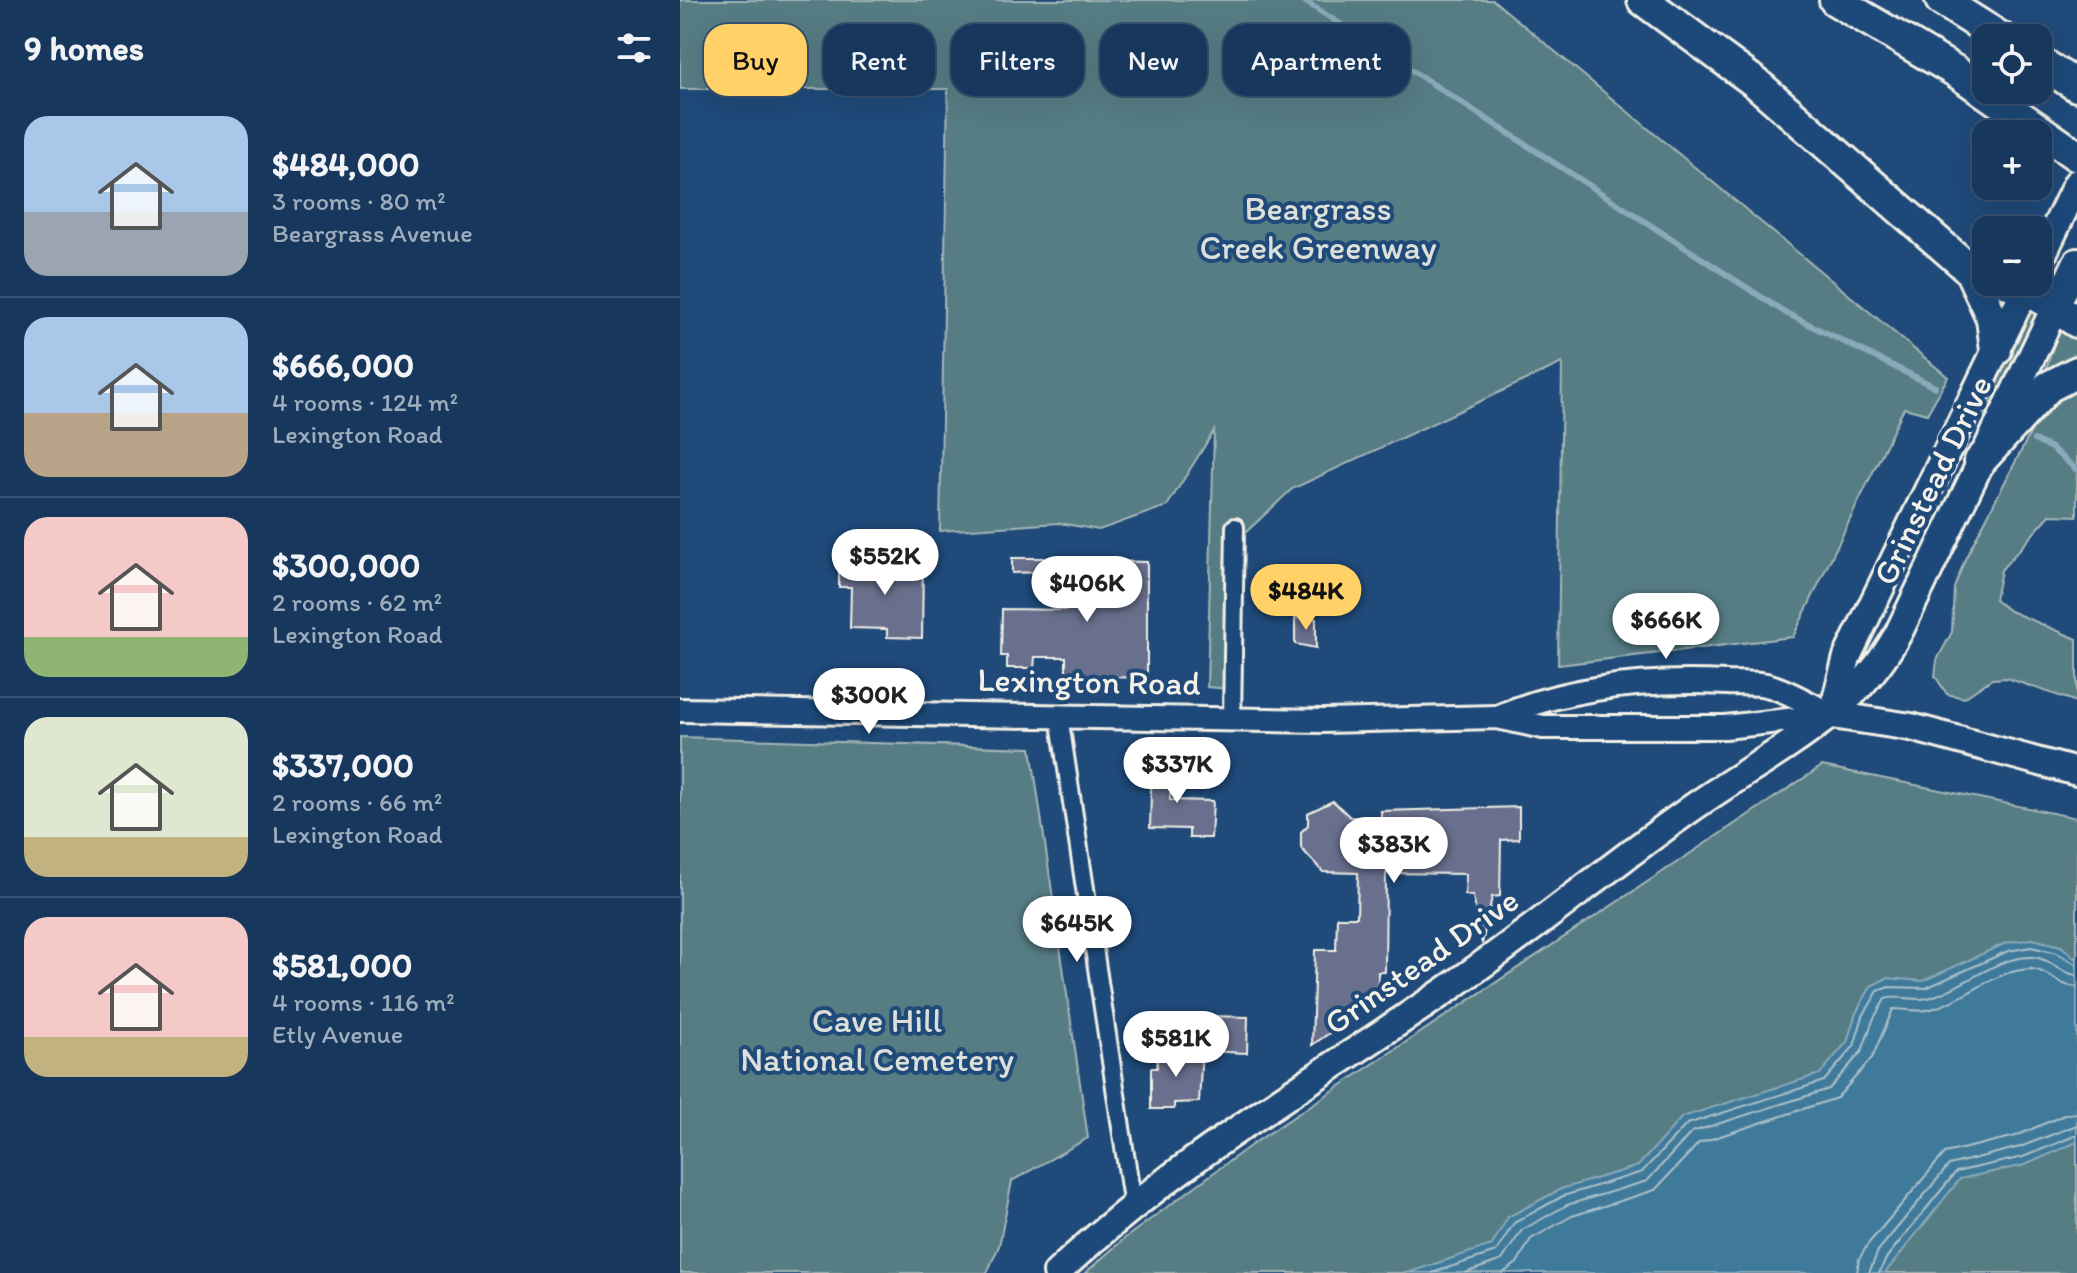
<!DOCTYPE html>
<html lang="en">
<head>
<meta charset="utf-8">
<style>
  :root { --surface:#17385c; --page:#203f62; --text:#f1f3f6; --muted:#9eacbb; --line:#365272; --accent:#ffd166 }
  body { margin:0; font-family:Itim,sans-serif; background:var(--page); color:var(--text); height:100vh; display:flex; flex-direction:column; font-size:30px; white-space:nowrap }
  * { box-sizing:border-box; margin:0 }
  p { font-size:26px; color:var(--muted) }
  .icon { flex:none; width:44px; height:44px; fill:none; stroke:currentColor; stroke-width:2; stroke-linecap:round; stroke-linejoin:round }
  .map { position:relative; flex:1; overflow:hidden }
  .side { display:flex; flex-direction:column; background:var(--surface); width:680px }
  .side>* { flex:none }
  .hud { position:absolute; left:24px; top:24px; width:760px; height:72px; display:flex; gap:16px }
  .controls { position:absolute; left:1292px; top:24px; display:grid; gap:16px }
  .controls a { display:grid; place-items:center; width:80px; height:80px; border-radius:16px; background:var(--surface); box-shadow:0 8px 32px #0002,0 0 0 2px var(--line); font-size:40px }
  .price { position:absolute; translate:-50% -68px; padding:0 18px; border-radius:28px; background:#fff; color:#222; font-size:26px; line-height:52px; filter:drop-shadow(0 2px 4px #0008) }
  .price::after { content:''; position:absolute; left:50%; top:48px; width:24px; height:18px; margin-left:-12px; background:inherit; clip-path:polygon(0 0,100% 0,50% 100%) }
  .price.active { background:var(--accent); color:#111 }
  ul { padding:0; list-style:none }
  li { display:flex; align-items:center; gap:24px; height:200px; padding:0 24px }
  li+li { border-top:2px solid var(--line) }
  li span { display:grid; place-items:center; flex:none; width:224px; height:160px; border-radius:24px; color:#555 }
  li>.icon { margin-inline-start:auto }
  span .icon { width:96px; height:96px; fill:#fffc; stroke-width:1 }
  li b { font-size:34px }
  h2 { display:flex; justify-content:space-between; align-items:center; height:96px; padding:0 24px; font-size:34px }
  .pill { padding:0 28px; border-radius:24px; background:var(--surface); box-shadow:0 8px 32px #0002,0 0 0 2px var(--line); font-size:28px; line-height:72px }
  .pill.active { background:var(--accent); color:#111 }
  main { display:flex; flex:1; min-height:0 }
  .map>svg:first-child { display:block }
  .green { fill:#577d84; stroke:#a6b7b6; stroke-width:2 }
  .water { fill:#417a9b; stroke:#89aaba; stroke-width:2 }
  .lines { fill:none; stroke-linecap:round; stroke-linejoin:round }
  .shore { stroke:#acc1c9; stroke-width:2 }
  .stream { stroke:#89aaba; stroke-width:6 }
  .building { fill:#69708d; stroke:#f4f1e8; stroke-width:2 }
  .street-casing { stroke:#f4f1e8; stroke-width:22 }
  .secondary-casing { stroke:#f4f1e8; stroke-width:28 }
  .primary-casing { stroke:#f4f1e8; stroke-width:32 }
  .highway-casing { stroke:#f4f1e8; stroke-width:36 }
  .street { stroke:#1f4a7a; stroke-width:16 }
  .secondary { stroke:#1f4a7a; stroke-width:22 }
  .primary { stroke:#1f4a7a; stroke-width:26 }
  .highway { stroke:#1f4a7a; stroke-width:30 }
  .labels { text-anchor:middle; stroke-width:8; stroke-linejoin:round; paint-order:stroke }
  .park-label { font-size:34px; fill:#dce0d9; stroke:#1f4a7a }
  .street-label { font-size:34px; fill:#f4f1e8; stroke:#1f4a7a }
</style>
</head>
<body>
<main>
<section class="side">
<h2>9 homes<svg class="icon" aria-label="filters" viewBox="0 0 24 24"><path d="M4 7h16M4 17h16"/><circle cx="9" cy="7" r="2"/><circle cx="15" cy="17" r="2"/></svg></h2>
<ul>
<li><span style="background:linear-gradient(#a9c7e8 60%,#9aa5b1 0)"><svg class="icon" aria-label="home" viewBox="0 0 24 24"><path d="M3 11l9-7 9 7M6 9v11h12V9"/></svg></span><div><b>$484,000</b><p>3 rooms · 80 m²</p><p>Beargrass Avenue</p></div></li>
<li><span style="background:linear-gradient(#a9c7e8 60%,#b9a48a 0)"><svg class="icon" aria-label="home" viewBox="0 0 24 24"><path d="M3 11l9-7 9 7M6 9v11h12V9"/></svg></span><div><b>$666,000</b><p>4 rooms · 124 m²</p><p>Lexington Road</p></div></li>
<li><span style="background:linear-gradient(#f6c9c9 75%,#8fb573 0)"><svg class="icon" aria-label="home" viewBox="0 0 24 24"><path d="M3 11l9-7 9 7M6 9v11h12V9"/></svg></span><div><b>$300,000</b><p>2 rooms · 62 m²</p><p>Lexington Road</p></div></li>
<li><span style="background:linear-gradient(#dfe7d0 75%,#c2b280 0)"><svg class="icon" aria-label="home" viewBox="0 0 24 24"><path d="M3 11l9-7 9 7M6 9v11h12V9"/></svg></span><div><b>$337,000</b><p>2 rooms · 66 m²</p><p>Lexington Road</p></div></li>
<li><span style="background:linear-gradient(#f6c9c9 75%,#c2b280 0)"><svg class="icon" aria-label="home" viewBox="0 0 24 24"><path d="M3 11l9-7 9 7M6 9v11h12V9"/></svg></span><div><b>$581,000</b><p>4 rooms · 116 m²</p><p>Etly Avenue</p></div></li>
</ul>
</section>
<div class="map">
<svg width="1397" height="1273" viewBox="0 0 1397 1273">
  <rect width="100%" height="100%" fill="#1f4a7a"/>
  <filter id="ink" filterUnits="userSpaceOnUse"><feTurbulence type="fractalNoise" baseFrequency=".0125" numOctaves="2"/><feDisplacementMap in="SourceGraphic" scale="16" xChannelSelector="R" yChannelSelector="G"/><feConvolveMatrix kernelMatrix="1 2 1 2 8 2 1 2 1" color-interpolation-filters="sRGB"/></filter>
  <g filter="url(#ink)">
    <g class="green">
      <polygon points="0,0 813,0 1268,377 1247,414 1224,408 1113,637 878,665 882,363 612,489 564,534 561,690 527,687 534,431 487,506 419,530 379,523 260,531 268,89 0,89"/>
      <polygon points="1348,304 1360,310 1308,418 1304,417"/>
      <polygon points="1380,326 1397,334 1397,361 1365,372"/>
      <polygon points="1397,389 1397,516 1370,515 1321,570 1315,600 1330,611 1397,639 1397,702 1327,678 1312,679 1284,698 1267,694 1255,676 1257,660 1272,632 1274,588 1286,557 1355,424 1387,393"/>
      <polygon points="0,737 351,748 408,1138 332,1181 319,1246 307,1273 0,1273"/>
      <polygon points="1142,766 1397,818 1397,1273 405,1273 445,1238 574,1143"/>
    </g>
    <polygon class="water" points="1352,939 1381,946 1397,960 1397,1142 1345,1165 1280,1179 1205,1273 727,1273 812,1245 828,1217 881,1189 958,1166 1002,1117 1140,1074 1167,1042 1176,1013 1191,986 1207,978 1243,981 1326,943"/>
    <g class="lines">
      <g class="shore">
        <polyline points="752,1273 816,1252 834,1223 883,1196 962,1172 1007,1124 1144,1081 1174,1046 1183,1016 1198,991 1209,987 1246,988 1328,951 1351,947 1377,953 1397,965"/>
        <path d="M 785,1273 L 822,1260 L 842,1230 L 887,1205 L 967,1181 L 1012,1132 L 1149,1089 L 1182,1051 L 1193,1020 L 1205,999 C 1219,994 1234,1002 1248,998 C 1282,989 1316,956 1352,957 C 1371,958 1380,974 1397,975"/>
        <path d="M 823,1273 L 837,1263 L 851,1239 L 892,1216 L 975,1190 L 1019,1143 L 1157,1098 L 1192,1058 L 1213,1009 C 1225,1009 1239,1013 1251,1009 C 1284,1001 1316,969 1351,969 C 1369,970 1378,987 1397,987"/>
        <polyline points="1177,1273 1179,1259 1188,1244 1265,1153 1336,1136 1384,1115 1397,1113"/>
        <polyline points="1189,1273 1198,1251 1269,1165 1340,1147 1397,1125"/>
        <polyline points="1199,1273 1207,1257 1276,1172 1343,1157 1397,1135"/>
      </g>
      <g class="stream">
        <polyline points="623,0 1106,313 1255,387"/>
        <polyline points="1354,440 1371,448 1397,470"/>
      </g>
    </g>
    <g class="building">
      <polygon points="332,558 363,558 363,572 332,573"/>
      <polygon points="388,560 467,562 467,678 386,676 386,657 355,657 354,668 327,668 327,656 321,656 322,609 387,610"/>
      <polygon points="159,563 243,564 242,638 207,637 207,629 170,628 171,587 159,587"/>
      <polygon points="615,618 636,619 636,648 615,644"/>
      <polygon points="472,757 492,758 490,800 533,801 531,838 509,838 509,829 470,828"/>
      <polygon points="653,801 670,817 701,818 701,811 839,807 839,839 821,840 820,896 812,897 802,944 793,896 785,895 786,874 706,873 705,972 698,972 698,1004 673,1003 673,1017 632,1045 635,950 656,950 657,917 677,917 678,873 643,872 621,848 621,832 628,825 628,813"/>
      <polygon points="527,1016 568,1017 567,1053 525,1051"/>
      <polygon points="502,1049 522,1049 519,1102 494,1103 494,1109 471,1109 471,1068 477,1068 477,1055 502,1055"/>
    </g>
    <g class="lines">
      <g class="street-casing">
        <g id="street">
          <polyline points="379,716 453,1207"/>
          <polyline points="552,720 555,527"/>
        </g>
      </g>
      <g class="secondary-casing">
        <g id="secondary">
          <polyline points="0,710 643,721 817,717 863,727 1045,727 1152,715"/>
          <path d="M 817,717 C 888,686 970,679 1047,683 C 1061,684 1078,682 1090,686 C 1111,692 1132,706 1152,715"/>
        </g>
      </g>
      <g class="primary-casing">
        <g id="primary">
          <polyline points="1358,264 1397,183"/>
          <polyline points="1152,715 1167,657 1349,282"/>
          <polyline points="1152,715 1231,727 1397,772"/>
          <path d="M 377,1273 C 495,1160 639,1078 772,986 C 852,931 926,869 1005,813 C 1085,755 1169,723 1219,632 L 1397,262"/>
        </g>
      </g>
      <g class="highway-casing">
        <g id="highway">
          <polyline points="963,0 1076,83 1290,270 1306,276"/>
          <polyline points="1155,0 1275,71 1397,156"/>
          <polyline points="1261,0 1321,38"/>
          <polyline points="1358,61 1397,86"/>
          <polyline points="1290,270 1312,318 1316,350"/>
          <polyline points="1325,282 1346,288 1397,322"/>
          <polyline points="1300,461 1368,387 1397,372"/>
        </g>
      </g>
      <use href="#street" class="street"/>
      <use href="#secondary" class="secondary"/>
      <use href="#primary" class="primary"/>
      <use href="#highway" class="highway"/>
    </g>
  </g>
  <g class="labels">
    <g class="park-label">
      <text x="638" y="220">Beargrass<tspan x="638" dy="39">Creek Greenway</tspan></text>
      <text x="197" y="1032">Cave Hill<tspan x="197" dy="39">National Cemetery</tspan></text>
    </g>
    <g class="street-label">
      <text transform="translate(1252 480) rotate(-64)" y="12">Grinstead Drive</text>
      <text transform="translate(409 681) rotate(1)" y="12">Lexington Road</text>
      <text transform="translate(741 961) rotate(-35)" y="12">Grinstead Drive</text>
    </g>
  </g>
</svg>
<div class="controls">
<a><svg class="icon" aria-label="locate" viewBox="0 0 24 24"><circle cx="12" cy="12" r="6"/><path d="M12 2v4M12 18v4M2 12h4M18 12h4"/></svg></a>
<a>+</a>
<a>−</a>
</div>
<b class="price" style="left:205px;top:597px">$552K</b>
<b class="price" style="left:407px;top:624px">$406K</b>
<b class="price active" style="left:626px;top:632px">$484K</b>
<b class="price" style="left:986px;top:661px">$666K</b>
<b class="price" style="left:189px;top:736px">$300K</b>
<b class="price" style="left:497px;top:805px">$337K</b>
<b class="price" style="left:714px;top:885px">$383K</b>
<b class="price" style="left:397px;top:964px">$645K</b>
<b class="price" style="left:496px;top:1079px">$581K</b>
<div class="hud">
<a class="pill active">Buy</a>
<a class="pill">Rent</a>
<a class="pill">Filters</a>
<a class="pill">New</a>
<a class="pill">Apartment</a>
</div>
</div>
</main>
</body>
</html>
